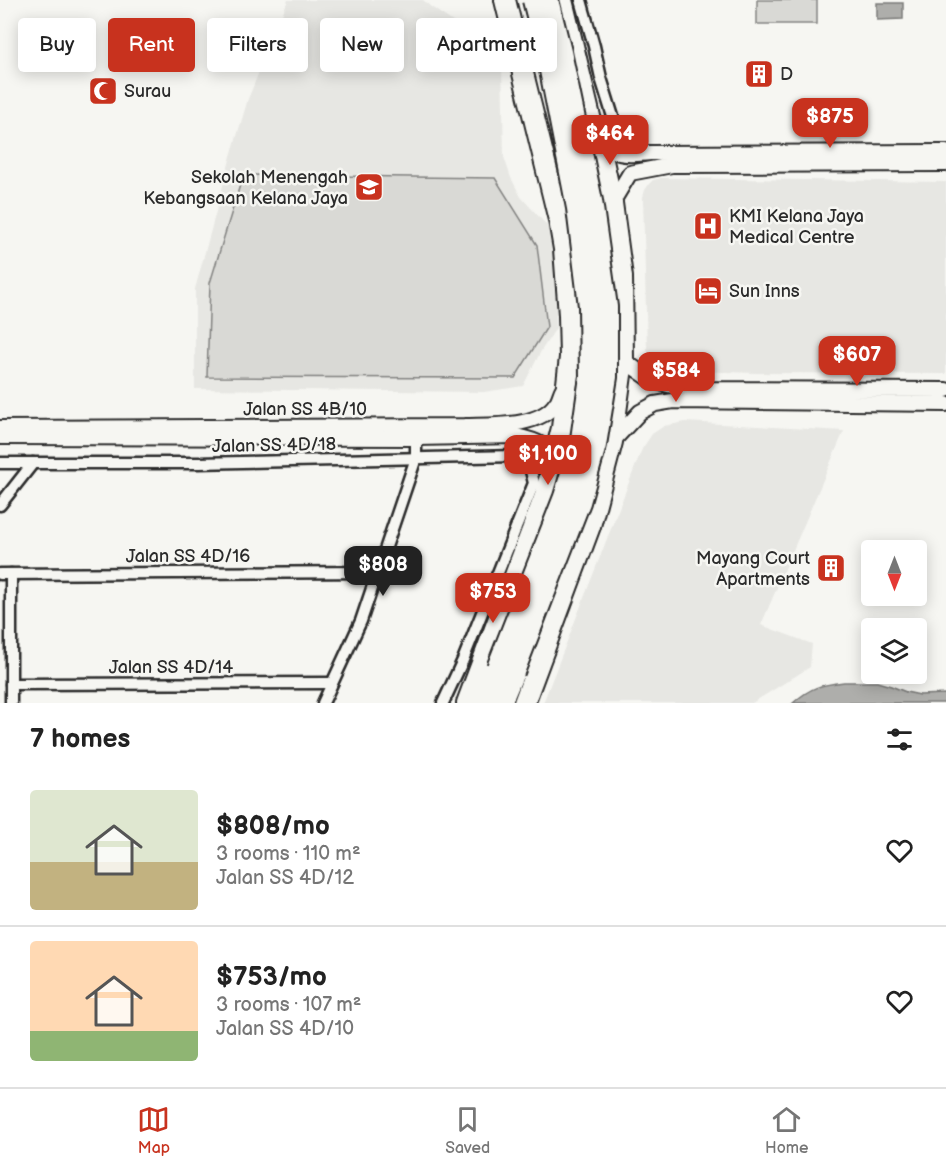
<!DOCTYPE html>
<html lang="en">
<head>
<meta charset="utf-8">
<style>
  :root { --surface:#fff; --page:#f6f6f6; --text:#222; --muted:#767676; --line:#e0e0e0; --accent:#c8321e }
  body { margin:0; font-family:"Balsamiq Sans",sans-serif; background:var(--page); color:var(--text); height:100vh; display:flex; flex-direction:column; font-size:22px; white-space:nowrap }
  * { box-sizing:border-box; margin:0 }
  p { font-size:20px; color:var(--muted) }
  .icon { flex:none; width:33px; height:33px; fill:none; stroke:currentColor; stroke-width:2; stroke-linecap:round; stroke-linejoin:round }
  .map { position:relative; height:703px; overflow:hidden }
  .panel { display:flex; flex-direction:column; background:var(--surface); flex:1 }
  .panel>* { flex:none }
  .top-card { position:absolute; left:18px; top:18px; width:600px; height:54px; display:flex; gap:12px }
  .needle { width:39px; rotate:180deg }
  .fabs { position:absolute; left:861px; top:540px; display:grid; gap:12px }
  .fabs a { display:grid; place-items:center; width:66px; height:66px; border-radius:6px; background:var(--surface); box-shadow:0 3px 15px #0003; font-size:30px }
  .price { position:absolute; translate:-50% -51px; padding:0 14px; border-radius:12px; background:var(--accent); color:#fff; font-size:20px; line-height:39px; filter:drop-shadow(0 2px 3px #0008) }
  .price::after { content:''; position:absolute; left:50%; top:36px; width:18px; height:14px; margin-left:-9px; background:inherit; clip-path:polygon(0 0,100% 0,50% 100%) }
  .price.active { background:#222; color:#fff }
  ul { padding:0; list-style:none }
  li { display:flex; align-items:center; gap:18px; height:150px; padding:0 30px }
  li+li { border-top:2px solid var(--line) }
  li span { display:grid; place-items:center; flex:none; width:168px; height:120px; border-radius:6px; color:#555 }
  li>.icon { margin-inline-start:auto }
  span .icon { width:72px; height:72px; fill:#fffc; stroke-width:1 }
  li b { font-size:26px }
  h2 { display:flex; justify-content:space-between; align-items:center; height:72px; padding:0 30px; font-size:26px }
  .chip { padding:0 21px; border-radius:6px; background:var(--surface); box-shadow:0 3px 15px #0003; font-size:21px; line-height:54px }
  .chip.active { background:var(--accent); color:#fff }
  .tab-bar { display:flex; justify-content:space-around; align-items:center; height:84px; border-top:2px solid var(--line); background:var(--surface); font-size:16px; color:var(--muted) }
  .tab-bar a { display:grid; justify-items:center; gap:3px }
  .tab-bar .active { color:var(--accent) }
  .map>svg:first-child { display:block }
  .built { fill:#e7e7e3 }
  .green { fill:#d9d9d5; stroke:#828280; stroke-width:1.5 }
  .water { fill:#aeaeab; stroke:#7a7a78; stroke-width:1.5 }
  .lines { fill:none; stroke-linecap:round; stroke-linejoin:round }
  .minor-casing { stroke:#2b2b2b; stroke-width:15 }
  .tertiary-casing { stroke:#2b2b2b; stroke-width:18 }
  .motorway-casing { stroke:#2b2b2b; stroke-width:24 }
  .minor { stroke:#f6f6f2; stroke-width:10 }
  .tertiary { stroke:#f6f6f2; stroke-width:14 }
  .motorway { stroke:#f6f6f2; stroke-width:20 }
  .motorway-bridge-casing { stroke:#2b2b2b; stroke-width:24; stroke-linecap:butt }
  .motorway-bridge { stroke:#f6f6f2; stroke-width:20 }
  .labels { text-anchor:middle; stroke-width:5; stroke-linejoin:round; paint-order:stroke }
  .poi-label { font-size:18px; fill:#2b2b2b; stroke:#f6f6f2; text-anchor:start }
  .street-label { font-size:18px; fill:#2b2b2b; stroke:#f6f6f2 }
</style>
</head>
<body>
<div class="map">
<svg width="946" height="703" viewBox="0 0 946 703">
  <rect width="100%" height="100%" fill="#f6f6f2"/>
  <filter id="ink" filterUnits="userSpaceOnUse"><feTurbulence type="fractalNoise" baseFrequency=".0167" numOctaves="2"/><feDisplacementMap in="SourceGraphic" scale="12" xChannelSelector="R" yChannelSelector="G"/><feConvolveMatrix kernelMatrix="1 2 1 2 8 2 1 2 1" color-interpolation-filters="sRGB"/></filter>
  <g filter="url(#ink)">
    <g class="built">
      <polygon points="288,0 423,0 431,7 494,50 499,56 502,63 504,157 511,178 521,197 551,230 553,237 556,262 556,328 541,351 523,386 484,392 195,389 195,289 231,156 248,99"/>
      <polygon points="661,178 946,182 946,374 757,373 659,370 647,350 643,197 645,190 649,184 653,180"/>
      <polygon points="685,422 844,431 761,625 812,644 810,667 752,703 543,703 642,449 652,434 664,426"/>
    </g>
    <g class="green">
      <rect x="757" y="0" width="60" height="24"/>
      <polygon points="243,175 495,178 537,245 547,327 515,378 207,377 210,283"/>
    </g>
    <g class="water">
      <polygon points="877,3 903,3 903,19 877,20"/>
      <path d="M 844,682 L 877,682 L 891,686 L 906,692 L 920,695 L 946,694 L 946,703 L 793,703 C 811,687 820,685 844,682 Z"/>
    </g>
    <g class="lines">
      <g class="minor-casing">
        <g id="minor">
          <polyline points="581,0 594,46 601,78 619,136 628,144 650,153"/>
          <polyline points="0,463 199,463 516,456 530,467 534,483 463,660 443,703"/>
          <polyline points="0,505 33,463"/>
          <polyline points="0,574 376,572"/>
          <polyline points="11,574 11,703"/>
          <polyline points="11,684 331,683"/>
          <polyline points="323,703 361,621 416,458 416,433"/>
        </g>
      </g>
      <g class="tertiary-casing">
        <g id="tertiary">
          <path d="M 600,138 C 615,158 627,155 650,153 L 946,152"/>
          <polyline points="612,203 630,173 672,165 946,164"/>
          <polyline points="623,360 653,381 672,386 693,389 946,390"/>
          <path d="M 0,428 L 465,426 C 491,425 540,428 556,403 C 559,400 560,394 562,390"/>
          <path d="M 0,437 L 416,438 L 516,436 C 535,440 552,444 550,467"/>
          <polyline points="612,442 640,412 655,404 673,401 946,404"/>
        </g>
      </g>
      <g class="motorway-casing">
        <g id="motorway">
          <polyline points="467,703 545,496 562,428 570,357 569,315 564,249 559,220 505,0"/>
          <polyline points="483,703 497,668"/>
          <polyline points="501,703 514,672"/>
          <polyline points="524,703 590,526 612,442 623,360 622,277 612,203 599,142 593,129 562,0"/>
        </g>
      </g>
      <use href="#minor" class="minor"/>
      <use href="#tertiary" class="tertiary"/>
      <use href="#motorway" class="motorway"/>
      <g class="motorway-bridge-casing">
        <g id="motorway-bridge">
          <polyline points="497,668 564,497 581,439 590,377 589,306 577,208 547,55 533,0"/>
          <polyline points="514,672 580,502 596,445 607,377 607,307 592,201 561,52 548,0"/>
        </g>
      </g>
      <use href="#motorway-bridge" class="motorway-bridge"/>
    </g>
  </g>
  <defs>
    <g id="building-square" transform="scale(1.5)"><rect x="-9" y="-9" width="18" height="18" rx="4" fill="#c8321e" stroke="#f6f6f2"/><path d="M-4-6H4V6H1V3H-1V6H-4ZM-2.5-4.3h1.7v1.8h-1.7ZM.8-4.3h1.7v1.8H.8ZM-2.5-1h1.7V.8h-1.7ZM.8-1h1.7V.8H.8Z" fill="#fff"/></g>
    <g id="mosque-square" transform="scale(1.5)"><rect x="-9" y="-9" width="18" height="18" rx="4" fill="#c8321e" stroke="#f6f6f2"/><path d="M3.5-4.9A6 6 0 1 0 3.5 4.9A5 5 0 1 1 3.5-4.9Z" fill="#fff"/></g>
    <g id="school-square" transform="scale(1.5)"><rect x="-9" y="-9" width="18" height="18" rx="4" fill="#c8321e" stroke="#f6f6f2"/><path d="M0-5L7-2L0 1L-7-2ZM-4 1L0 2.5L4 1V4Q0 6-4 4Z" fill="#fff"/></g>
    <g id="hospital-square" transform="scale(1.5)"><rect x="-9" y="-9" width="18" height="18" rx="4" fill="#c8321e" stroke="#f6f6f2"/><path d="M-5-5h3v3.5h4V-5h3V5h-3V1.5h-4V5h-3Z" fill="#fff"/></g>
    <g id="hotel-square" transform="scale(1.5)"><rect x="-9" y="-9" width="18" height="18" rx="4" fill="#c8321e" stroke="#f6f6f2"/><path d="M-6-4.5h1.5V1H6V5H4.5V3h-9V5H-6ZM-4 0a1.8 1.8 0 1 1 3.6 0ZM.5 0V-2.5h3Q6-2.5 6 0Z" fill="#fff"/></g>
  </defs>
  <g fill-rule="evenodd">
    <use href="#building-square" x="759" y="74"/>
    <use href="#mosque-square" x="103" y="91"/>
    <use href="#school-square" x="369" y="187"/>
    <use href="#hospital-square" x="708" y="226"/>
    <use href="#hotel-square" x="708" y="291"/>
    <use href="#building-square" x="831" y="568"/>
  </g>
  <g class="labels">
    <g class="poi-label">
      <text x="780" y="80">D</text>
      <text x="124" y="97">Surau</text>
      <text x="348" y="183" text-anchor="end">Sekolah Menengah<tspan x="348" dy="21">Kebangsaan Kelana Jaya</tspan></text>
      <text x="729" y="222">KMI Kelana Jaya<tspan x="729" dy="21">Medical Centre</tspan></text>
      <text x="729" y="297">Sun Inns</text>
      <text x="810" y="564" text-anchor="end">Mayang Court<tspan x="810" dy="21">Apartments</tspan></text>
    </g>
    <g class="street-label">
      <text x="305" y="415">Jalan SS 4B/10</text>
      <text transform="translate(274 445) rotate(-1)" y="6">Jalan SS 4D/18</text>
      <text x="188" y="562">Jalan SS 4D/16</text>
      <text x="171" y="673">Jalan SS 4D/14</text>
    </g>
  </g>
</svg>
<div class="fabs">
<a><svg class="needle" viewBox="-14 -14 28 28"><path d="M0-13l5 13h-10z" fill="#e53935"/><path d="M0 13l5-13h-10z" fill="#767676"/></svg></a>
<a><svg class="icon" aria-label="layers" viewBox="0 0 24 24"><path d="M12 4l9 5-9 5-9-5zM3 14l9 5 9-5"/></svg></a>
</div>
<b class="price" style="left:830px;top:149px">$875</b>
<b class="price" style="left:610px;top:166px">$464</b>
<b class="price" style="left:857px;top:387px">$607</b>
<b class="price" style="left:676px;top:403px">$584</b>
<b class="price" style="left:548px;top:486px">$1,100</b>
<b class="price active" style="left:383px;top:597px">$808</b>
<b class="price" style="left:493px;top:624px">$753</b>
<div class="top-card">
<a class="chip">Buy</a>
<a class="chip active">Rent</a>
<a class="chip">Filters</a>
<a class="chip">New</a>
<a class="chip">Apartment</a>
</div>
</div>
<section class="panel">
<h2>7 homes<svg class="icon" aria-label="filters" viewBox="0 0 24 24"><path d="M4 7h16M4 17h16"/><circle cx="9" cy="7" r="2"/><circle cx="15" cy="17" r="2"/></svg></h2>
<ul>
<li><span style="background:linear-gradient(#dfe7d0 60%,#c2b280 0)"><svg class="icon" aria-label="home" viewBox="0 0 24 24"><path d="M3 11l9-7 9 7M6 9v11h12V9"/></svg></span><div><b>$808/mo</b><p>3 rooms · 110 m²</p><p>Jalan SS 4D/12</p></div><svg class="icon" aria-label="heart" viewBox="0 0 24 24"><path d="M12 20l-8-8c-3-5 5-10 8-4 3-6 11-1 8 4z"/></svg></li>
<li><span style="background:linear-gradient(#ffd9b3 75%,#8fb573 0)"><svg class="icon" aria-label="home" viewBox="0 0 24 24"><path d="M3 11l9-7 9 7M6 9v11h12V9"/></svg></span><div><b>$753/mo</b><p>3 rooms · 107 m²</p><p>Jalan SS 4D/10</p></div><svg class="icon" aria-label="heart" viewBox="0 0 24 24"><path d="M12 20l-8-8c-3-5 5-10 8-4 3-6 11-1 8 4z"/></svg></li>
</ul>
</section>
<nav class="tab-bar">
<a class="active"><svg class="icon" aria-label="map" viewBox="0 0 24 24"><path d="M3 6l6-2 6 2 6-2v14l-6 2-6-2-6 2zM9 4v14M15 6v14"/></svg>Map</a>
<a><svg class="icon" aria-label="saved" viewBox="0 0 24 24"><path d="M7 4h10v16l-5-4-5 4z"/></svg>Saved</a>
<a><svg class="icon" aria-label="home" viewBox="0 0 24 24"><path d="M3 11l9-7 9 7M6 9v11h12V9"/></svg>Home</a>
</nav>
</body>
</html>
